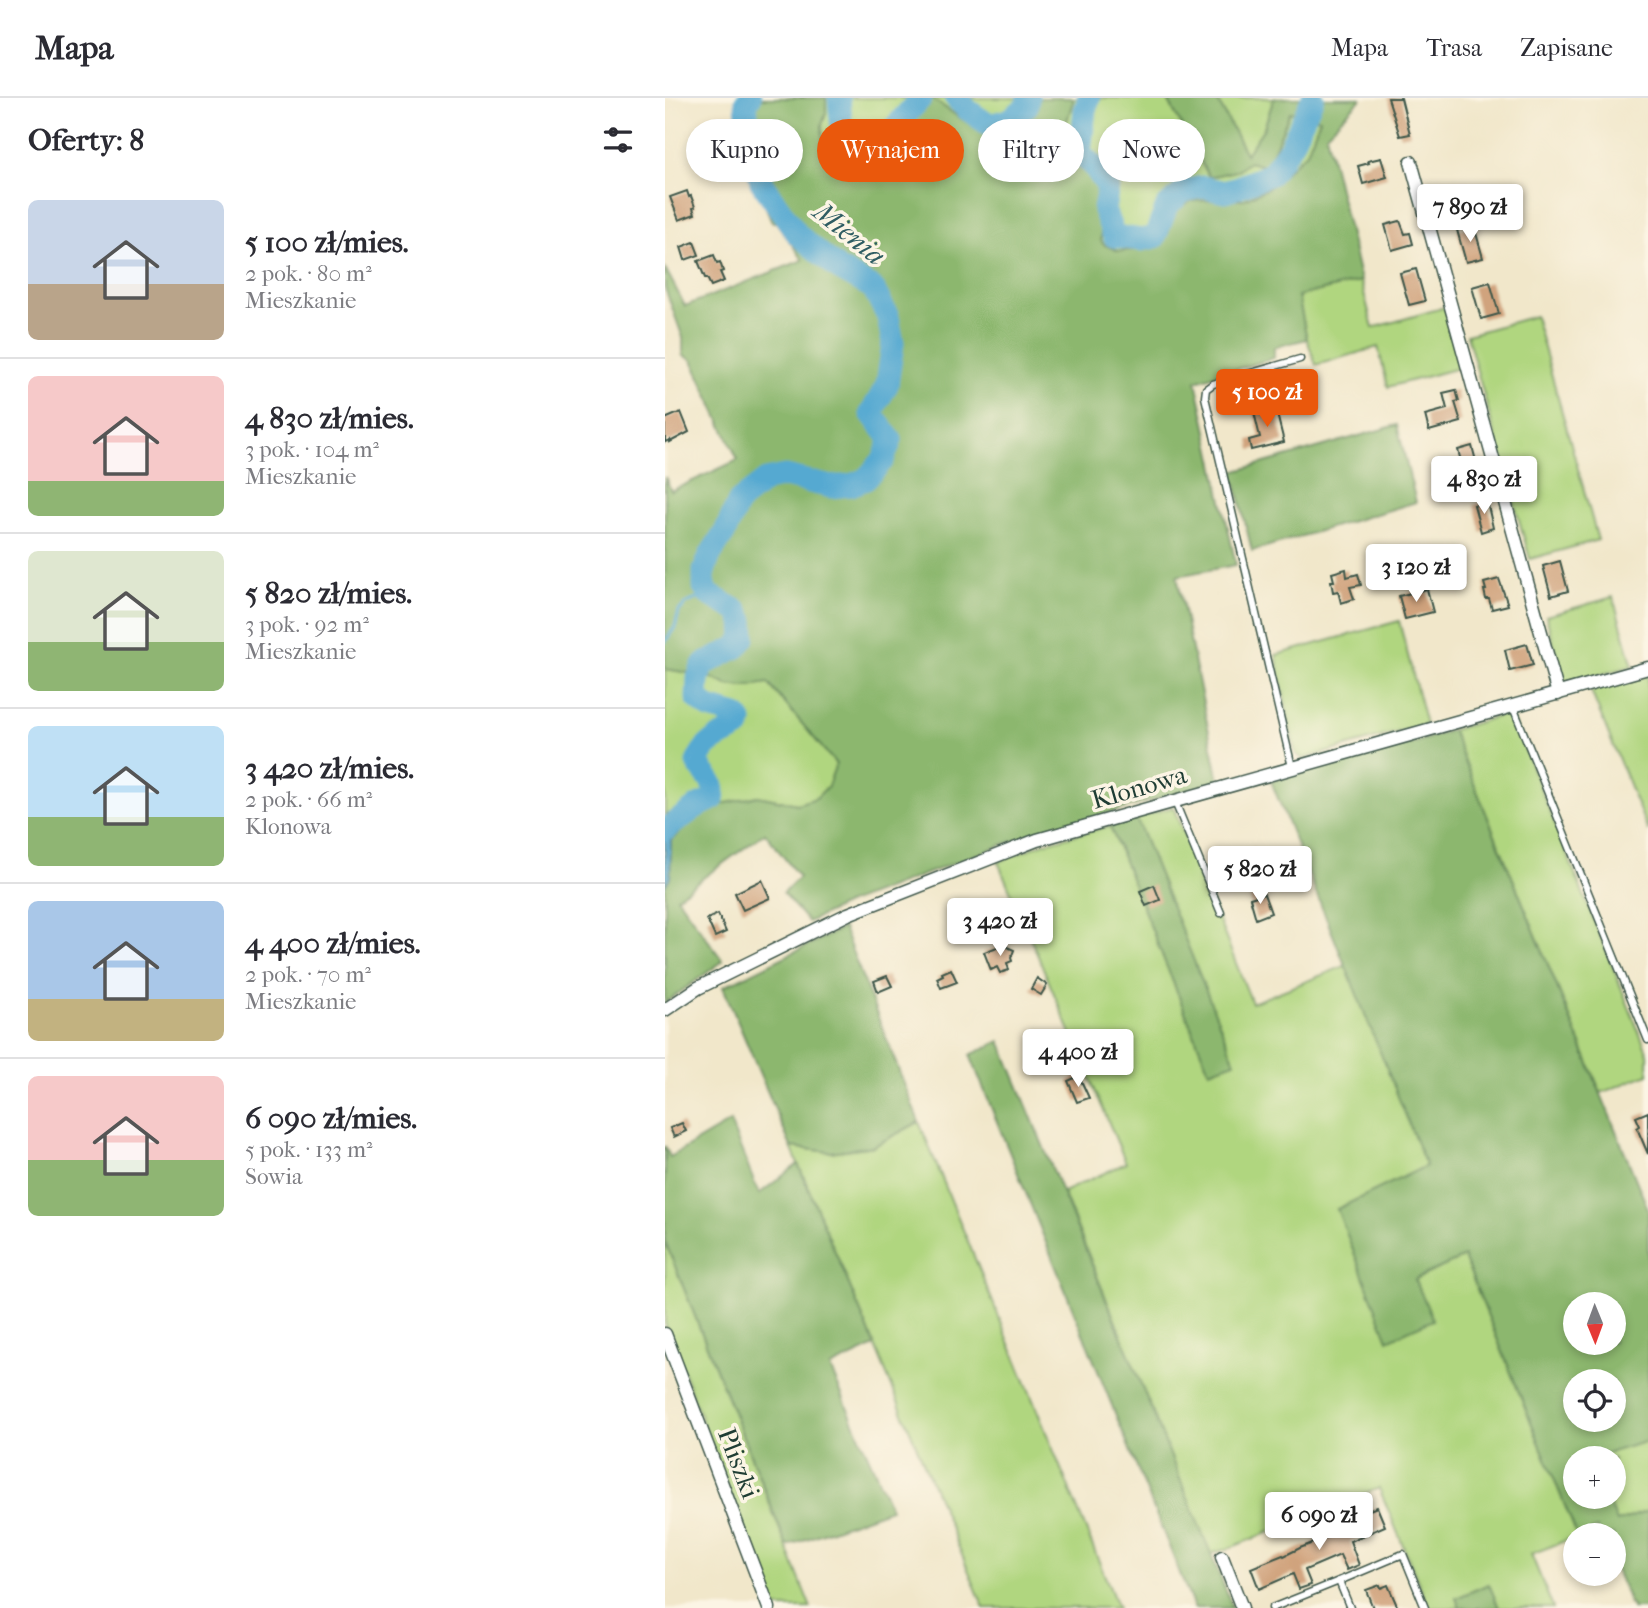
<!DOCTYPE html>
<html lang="pl">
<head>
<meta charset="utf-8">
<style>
  :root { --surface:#fff; --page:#f2f2f3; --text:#2b2b33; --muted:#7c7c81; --line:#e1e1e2; --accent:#ea580c }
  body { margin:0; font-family:"IM FELL French Canon",serif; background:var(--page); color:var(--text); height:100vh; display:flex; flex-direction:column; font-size:26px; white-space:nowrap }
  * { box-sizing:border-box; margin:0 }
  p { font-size:23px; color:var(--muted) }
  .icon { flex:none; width:38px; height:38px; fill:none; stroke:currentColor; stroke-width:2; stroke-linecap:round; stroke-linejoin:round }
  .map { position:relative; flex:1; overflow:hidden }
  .side { display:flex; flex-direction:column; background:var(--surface); width:665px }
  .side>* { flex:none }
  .banner { position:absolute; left:21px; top:21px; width:665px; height:63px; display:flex; gap:14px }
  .needle { width:46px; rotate:179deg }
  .fabs { position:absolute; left:898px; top:1194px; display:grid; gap:14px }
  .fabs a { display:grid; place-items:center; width:63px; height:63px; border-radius:50%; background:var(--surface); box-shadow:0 4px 10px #0003; font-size:35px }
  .price { position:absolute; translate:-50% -60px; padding:0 16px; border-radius:7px; background:#fff; color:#222; font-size:23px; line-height:46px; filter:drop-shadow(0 2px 4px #0008) }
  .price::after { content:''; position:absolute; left:50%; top:42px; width:21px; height:16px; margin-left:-10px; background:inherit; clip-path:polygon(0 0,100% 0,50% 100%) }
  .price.current { background:var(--accent); color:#fff }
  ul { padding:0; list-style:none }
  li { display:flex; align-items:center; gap:21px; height:175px; padding:0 28px }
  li+li { border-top:2px solid var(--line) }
  li span { display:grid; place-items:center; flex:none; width:196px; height:140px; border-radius:10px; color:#555 }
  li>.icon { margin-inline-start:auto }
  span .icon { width:84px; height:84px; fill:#fffc; stroke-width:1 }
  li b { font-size:30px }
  h2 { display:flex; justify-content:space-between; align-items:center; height:84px; padding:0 28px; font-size:30px }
  .tag { padding:0 24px; border-radius:32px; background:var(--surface); box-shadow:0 4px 10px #0003; font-size:24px; line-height:63px }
  .tag.current { background:var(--accent); color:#fff }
  header { display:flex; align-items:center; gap:42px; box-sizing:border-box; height:98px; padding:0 35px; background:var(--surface); border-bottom:2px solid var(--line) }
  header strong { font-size:33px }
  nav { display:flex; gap:38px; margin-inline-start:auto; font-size:24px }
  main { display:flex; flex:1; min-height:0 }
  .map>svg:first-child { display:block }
  .green { fill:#b0d67f; stroke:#688a5a; stroke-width:2 }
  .forest { fill:#8cb76e; stroke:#567a51; stroke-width:2; fill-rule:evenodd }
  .water { fill:#55a9d1; stroke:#3a7382; stroke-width:2 }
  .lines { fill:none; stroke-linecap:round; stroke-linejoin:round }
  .stream { stroke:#55a9d1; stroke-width:3.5 }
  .river { stroke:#55a9d1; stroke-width:23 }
  .building { fill:#d0a37d }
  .lane-casing { stroke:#3e564a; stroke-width:9 }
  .street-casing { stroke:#3e564a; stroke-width:15 }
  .lane { stroke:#fff; stroke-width:6 }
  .street { stroke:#fff; stroke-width:12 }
  .labels { text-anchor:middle; stroke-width:7; stroke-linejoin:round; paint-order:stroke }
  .street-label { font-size:26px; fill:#1f3d34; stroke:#fcf5e5 }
  .water-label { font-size:28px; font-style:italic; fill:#2f5d63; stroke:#fcf5e5 }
</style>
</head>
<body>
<header>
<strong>Mapa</strong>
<nav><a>Mapa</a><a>Trasa</a><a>Zapisane</a></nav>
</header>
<main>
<section class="side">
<h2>Oferty: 8<svg class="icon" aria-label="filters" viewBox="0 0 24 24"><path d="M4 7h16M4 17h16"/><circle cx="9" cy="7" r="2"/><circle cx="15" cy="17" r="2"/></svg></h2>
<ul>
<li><span style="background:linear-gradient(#c9d6e8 60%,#b9a48a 0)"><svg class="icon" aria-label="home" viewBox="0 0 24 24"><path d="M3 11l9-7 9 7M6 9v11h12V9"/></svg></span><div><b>5 100 zł/mies.</b><p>2 pok. · 80 m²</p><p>Mieszkanie</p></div></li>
<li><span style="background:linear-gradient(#f6c9c9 75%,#8fb573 0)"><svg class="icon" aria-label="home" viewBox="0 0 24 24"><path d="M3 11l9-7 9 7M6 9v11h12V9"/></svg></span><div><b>4 830 zł/mies.</b><p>3 pok. · 104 m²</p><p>Mieszkanie</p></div></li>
<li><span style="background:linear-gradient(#dfe7d0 65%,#8fb573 0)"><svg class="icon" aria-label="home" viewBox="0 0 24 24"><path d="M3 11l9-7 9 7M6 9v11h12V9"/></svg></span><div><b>5 820 zł/mies.</b><p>3 pok. · 92 m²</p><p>Mieszkanie</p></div></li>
<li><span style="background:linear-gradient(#bfe0f5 65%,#8fb573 0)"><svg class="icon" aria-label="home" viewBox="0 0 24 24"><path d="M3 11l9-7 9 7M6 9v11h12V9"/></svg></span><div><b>3 420 zł/mies.</b><p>2 pok. · 66 m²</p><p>Klonowa</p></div></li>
<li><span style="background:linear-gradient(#a9c7e8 70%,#c2b280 0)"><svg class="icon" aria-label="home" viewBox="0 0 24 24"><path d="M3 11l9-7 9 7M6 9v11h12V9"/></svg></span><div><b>4 400 zł/mies.</b><p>2 pok. · 70 m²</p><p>Mieszkanie</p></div></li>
<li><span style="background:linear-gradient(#f6c9c9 60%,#8fb573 0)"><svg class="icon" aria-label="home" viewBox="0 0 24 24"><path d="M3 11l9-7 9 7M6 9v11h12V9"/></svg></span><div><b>6 090 zł/mies.</b><p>5 pok. · 133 m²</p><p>Sowia</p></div></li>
</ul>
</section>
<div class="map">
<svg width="983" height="1510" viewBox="0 0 983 1510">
  <rect width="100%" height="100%" fill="#fcf5e5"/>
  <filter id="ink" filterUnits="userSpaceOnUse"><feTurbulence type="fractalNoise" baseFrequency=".0143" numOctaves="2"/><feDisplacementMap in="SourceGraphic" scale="14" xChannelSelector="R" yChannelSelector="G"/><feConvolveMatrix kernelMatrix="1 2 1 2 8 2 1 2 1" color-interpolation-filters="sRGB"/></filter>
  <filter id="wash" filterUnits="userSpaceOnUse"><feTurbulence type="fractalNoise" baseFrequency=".00686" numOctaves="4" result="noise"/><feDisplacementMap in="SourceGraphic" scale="28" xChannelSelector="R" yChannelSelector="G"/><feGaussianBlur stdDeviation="1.57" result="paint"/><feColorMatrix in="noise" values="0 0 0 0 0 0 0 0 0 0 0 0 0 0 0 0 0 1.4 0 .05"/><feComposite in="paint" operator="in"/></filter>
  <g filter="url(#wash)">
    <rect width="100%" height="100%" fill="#f1e7ca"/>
    <g class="green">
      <path d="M 161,0 L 374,0 C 369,12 363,17 353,24 C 346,30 337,34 328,34 C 312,34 280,10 266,1 L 227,46 L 226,53 L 202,67 L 173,66 L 164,58 L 158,46 L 157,27 L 161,15 Z"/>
      <polygon points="409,0 502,0 544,79 571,73 584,64 602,69 625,14 655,20 642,54 605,89 580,101 526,103 506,118 504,133 498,143 482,151 453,153 438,146 436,142 436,127 433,116 434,97 429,77 416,67 406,50 401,26"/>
      <polygon points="551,0 609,0 599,30 581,57"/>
      <polygon points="696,183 708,230 780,209 797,269 723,289 713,249 651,267 642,241 633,198"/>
      <polygon points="870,218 933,442 865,461 802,237"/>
      <polygon points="948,499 968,568 904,585 898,582 881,518"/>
      <polygon points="734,523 761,626 638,661 630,655 611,557"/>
      <polygon points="0,571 42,578 63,587 78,589 103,585 171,666 163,688 152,700 132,706 93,698 62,705 53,705 37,697 3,716 0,721"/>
      <polygon points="983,577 983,733 926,593"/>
      <polygon points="845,615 983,956 983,976 936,995 787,632"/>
      <polygon points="508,709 587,905 682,867 762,1068 672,1111 749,1182 799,1159 912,1437 910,1437 910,1439 866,1456 888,1510 834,1510 823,1486 791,1500 795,1510 764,1510 714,1390 562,1451 545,1456 398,1094 461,1065 333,764 379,745 445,728 544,973 569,964 471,720"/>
      <polygon points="254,1024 453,1510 319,1510 210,1248 126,1049 165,1054 209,1048"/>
      <polygon points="0,1143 146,1510 108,1510 0,1225"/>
      <polygon points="983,1343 983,1413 952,1425 941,1398 948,1398 948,1360 925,1359"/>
    </g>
    <g class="forest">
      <path d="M 80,0 L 161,0 L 161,15 L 157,27 L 158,46 L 164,58 L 173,66 L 202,67 L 226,53 L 227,46 L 266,0 C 280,9 312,34 328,34 C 337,34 346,30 353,24 C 363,17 369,12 374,0 L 409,0 L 401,26 L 406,50 L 416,67 L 429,76 L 434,97 L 433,116 L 436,127 L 436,142 L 438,146 L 453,153 L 482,151 L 498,143 L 504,133 L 506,118 L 509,113 L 526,103 L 580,101 L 605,89 L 642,54 L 655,21 L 625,14 L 602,69 L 584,64 L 571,73 L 544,79 L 502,0 L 551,0 L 581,56 L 599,30 L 609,0 L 694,0 L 696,1 L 661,36 L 696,183 L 633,198 L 642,241 L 609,249 L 609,260 L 531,283 L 571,467 L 512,478 L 554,683 L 342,745 L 184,805 L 143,824 L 118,795 L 134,779 L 100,735 L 12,799 L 58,863 L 0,905 L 0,788 L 5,779 L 6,742 L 35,716 L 53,705 L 62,705 L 93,698 L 132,706 L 151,700 L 163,688 L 171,666 L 103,585 L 78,589 L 63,587 L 42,578 L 0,571 L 0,379 L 6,393 L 73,362 L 27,262 L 18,257 L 18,240 L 0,190 L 0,170 L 20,208 L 138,162 L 111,124 L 107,124 L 77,50 L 73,28 Z"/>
      <polygon points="732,327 751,404 587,453 568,374"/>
      <path d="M 787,632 L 983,1111 L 983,1343 L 926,1360 L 910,1360 L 910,1398 L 941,1398 L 952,1424 L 983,1413 L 983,1510 L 967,1510 L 949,1467 L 948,1437 L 936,1437 L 932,1430 L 916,1437 L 912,1437 L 799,1159 L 750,1181 L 768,1222 L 723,1242 L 672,1111 L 761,1068 L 606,683 L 752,644 ZM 910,1206 L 948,1206 L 948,1244 L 910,1244 ZM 910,1283 L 948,1283 L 948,1321 L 910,1321 Z"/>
      <polygon points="471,720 570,964 544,973 445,728"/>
      <polygon points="178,830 254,1024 209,1048 165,1054 126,1049 58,889"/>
      <polygon points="335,943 568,1510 529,1510 305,957"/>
      <polygon points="65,1024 94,1096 133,1066 210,1248 165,1269 226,1411 122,1448 0,1143 0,1048 5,1059"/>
      <polygon points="824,1486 834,1510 795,1510 791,1500"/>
    </g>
    <polygon class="water" points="37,697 43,697 53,705 35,716 6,742 5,779 0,788 0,721 3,716"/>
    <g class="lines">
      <polyline class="stream" points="0,544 10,529 14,513 22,505 43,496"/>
      <g class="river">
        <polyline points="174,0 176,22 182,51 197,63 224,44 230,29 256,0"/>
        <polyline points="291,0 303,12 324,27 344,22 362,8 363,0"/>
        <polyline points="424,0 420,12 415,55 430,70 443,89 439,112 449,138 476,142 490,139 502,108 519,93 537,89 560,94 606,76 625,49 648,0"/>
        <path d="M 0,732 L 31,709 L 48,701 C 53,684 39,678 32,664 C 41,642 55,640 74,629 L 76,623 L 72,618 L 44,610 L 32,600 L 33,580 L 38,567 L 72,549 L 79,540 L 78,523 L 73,513 L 43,496 L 39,489 L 39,473 L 45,457 L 60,434 L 74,403 L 101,382 L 120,378 L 166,389 L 186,387 L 201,381 L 218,362 L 226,342 L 206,315 L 222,287 L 228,245 L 223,219 L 208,190 L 174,171 L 133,137 L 96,84 L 83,33 L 81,4 L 85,0"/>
      </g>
    </g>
    <g id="blocks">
      <g class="building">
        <polygon points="723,0 736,0 745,36 735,38"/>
        <polygon points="716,60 722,79 698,86 693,68 704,65 703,63"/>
        <polygon points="22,93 24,99 26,98 30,109 28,110 30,116 14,122 5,99"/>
        <polygon points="735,123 740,136 745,135 748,146 727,152 720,127"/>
        <polygon points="809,128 818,160 801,164 792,132"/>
        <polygon points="29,144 34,157 20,162 16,149"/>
        <polygon points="49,157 52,165 55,164 58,173 55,174 59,183 46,188 42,180 40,180 33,163"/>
        <polygon points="751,171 760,203 744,207 735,175"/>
        <polygon points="825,184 834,216 816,221 807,189"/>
        <polygon points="791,292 794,303 790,304 796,324 764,333 760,317 782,311 778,295"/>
        <polygon points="610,308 619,344 586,352 584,342 595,339 589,314"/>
        <polygon points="16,314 24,334 5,344 5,342 0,344 0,321"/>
        <polygon points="807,348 812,367 810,367 813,379 801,382 793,352"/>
        <polygon points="822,403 828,430 816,434 809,407"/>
        <polygon points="895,463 903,493 886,498 878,468"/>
        <polygon points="681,471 682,479 693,476 696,487 685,489 689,501 676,505 673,493 668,494 666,483 669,483 667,475"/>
        <polygon points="834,481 843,507 827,511 824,501 821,501 819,492 821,492 819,485"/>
        <polygon points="762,491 768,514 740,521 734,498"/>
        <polygon points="862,546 868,567 845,573 840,552"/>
        <polygon points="589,749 593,756 596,755 603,769 576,783 570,772 577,768 576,765 577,764 573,757"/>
        <polygon points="97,782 105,800 78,812 70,795"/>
        <polygon points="489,787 495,802 481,808 475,793"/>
        <polygon points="599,796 606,815 591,821 585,800"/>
        <polygon points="53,816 61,834 50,839 42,821"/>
        <polygon points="340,846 342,849 349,852 346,860 347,863 342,865 344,872 335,875 332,869 326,872 319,854"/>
        <polygon points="286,871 292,884 276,890 272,880 278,877 277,875"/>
        <polygon points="222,878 227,888 213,894 209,883"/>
        <polygon points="372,880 382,887 376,897 366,891"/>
        <polygon points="414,978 424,1000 412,1004 403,983"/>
        <polygon points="983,1014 983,1056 972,1030 975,1028 971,1019"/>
        <polygon points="17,1025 21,1033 9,1039 5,1030"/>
        <polygon points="712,1409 720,1428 685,1443 694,1467 682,1472 675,1457 640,1472 646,1487 634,1491 628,1476 594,1491 586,1470 618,1457 619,1458 635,1450 658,1441 680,1431 677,1423"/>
        <polygon points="715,1487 716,1490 723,1487 733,1510 708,1510 701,1492"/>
      </g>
    </g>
  </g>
  <g filter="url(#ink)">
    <use href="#blocks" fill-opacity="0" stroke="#3e564a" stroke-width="2"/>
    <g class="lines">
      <g class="lane-casing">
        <g id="lane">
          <polyline points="848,609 983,942"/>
          <polyline points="627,669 540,299 541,291 548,286 635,261"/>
          <polyline points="510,704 556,815"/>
          <polyline points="674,1483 738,1456 760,1510"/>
          <polyline points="607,1510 674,1483 685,1510"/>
        </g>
      </g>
      <g class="street-casing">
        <g id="street">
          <polyline points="746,64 893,596"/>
          <polyline points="0,912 33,890 183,816 372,742 983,570"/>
          <polyline points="0,1236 104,1510"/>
          <polyline points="557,1459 577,1510"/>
        </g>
      </g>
      <use href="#lane" class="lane"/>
      <use href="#street" class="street"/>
    </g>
  </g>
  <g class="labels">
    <g class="street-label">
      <text transform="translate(474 689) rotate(-16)" y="9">Klonowa</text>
      <text transform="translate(74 1365) rotate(69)" y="9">Pliszki</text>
    </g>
    <g class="water-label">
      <text transform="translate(185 135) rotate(39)" y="10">Mienia</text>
    </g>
  </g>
</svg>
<div class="fabs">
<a><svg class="needle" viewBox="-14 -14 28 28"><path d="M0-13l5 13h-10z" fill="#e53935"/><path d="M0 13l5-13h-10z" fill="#7c7c81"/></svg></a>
<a><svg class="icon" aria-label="locate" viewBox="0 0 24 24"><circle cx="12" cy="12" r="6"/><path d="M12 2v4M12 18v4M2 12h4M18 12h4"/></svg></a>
<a>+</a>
<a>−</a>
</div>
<b class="price" style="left:805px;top:146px">7 890 zł</b>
<b class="price current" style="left:602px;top:331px">5 100 zł</b>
<b class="price" style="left:819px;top:418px">4 830 zł</b>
<b class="price" style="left:751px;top:506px">3 120 zł</b>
<b class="price" style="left:595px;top:808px">5 820 zł</b>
<b class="price" style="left:335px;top:860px">3 420 zł</b>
<b class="price" style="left:413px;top:991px">4 400 zł</b>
<b class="price" style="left:654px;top:1454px">6 090 zł</b>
<div class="banner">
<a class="tag">Kupno</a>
<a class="tag current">Wynajem</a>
<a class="tag">Filtry</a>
<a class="tag">Nowe</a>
</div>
</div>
</main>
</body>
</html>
